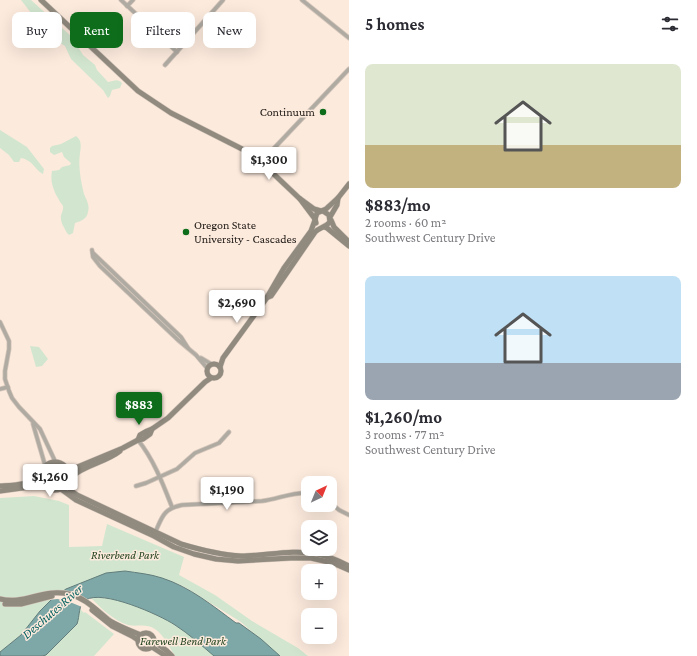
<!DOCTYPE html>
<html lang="en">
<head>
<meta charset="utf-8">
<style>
  :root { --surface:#fff; --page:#f2f2f3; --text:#2b2b33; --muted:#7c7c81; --accent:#0d6d1a }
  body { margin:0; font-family:"Crimson Pro",serif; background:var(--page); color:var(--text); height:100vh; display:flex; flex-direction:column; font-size:15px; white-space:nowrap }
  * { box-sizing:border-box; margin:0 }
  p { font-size:13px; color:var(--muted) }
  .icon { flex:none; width:22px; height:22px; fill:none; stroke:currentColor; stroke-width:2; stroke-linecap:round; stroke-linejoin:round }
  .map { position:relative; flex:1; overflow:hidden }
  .side { display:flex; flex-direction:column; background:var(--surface); width:348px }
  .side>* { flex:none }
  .hud { position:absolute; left:12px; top:12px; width:277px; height:36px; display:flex; gap:8px }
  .needle { width:26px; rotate:43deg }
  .buttons { position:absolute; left:301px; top:476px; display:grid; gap:8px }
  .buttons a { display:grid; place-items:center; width:36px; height:36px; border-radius:8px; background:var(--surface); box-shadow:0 4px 16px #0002; font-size:20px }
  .price { position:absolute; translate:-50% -34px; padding:0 9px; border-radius:4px; background:#fff; color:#222; font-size:13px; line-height:26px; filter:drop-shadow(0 1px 2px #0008) }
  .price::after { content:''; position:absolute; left:50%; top:24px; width:12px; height:9px; margin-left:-6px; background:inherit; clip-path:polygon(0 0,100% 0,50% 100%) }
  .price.on { background:var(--accent); color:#fff }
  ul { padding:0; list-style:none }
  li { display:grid; align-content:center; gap:8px; height:212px; padding:0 16px }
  li span { display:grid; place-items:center; height:124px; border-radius:8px; color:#555 }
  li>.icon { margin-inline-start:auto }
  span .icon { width:72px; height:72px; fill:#fffc; stroke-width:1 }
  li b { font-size:17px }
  h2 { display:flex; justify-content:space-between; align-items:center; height:48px; padding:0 16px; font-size:17px }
  .chip { padding:0 14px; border-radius:8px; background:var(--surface); box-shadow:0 4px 16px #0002; font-size:14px; line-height:36px }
  .chip.on { background:var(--accent); color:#fff }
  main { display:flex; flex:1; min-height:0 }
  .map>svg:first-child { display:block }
  .green { fill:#d2e6cf }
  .water { fill:#7ea8a7; stroke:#627d7b }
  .pier { fill:#fceadd }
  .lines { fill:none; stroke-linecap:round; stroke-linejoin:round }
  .street-casing { stroke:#d4c5b9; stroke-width:5 }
  .secondary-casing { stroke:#d4c5b9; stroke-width:6 }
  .street { stroke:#afaba3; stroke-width:3.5 }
  .secondary { stroke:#908a7f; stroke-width:5 }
  .poi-dot { fill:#0d6d1a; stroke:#fceadd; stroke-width:1.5 }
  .labels { text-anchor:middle; stroke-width:3; stroke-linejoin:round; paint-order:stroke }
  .poi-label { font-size:12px; fill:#201a15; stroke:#fceadd; text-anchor:end }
  .park-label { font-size:12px; font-style:italic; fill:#23441d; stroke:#fceadd }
  .water-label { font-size:13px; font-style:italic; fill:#005f5f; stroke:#fceadd }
</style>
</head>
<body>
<main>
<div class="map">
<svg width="349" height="656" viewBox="0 0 349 656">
  <rect width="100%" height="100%" fill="#fceadd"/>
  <g class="green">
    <path d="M 21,0 L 31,0 L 72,37 L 83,55 L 95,65 L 97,70 L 108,82 C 114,81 117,78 122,83 L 120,88 L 112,90 L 110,96 L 108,98 L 103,90 L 71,59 L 65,46 L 49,36 Z"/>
    <path d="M 0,130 L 27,147 L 44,169 L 43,174 C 34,169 34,161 21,158 L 19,162 L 14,162 L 9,155 L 0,148 Z"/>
    <path d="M 76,136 C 82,140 81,147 80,153 C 78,166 81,182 84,194 C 86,199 90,205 88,212 C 87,219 81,221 75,223 L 73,233 L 69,235 L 67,233 C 65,229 61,223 61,219 C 60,214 64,211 63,206 C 62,204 59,201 58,198 C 53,190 50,180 52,171 L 59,170 L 62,167 L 70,165 L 71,163 L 64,157 L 62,152 L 54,155 L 50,152 L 50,148 L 52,146 L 61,144 Z"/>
    <polygon points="30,346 39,347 48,359 42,366 36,367"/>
    <polygon points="34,496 59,501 69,505 69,547 102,546 107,524 184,557 179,575 215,595 252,621 298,648 308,656 278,656 241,622 183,586 169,581 66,589 51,600 40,611 21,635 0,652 0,498"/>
    <path d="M 97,593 L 156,612 L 225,656 L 175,656 C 169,647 164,635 155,629 C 147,623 137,627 128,625 C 114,621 101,608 91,598 L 88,598 Z"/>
    <polygon points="79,608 84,613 85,612 114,634 94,656 37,656"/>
  </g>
  <path class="water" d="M 125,571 C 138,573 150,574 162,578 C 190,587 213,606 236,623 L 239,623 L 261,639 L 280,656 L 214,656 C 201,645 189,634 175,625 C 160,615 102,589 86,600 C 78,604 80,616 77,624 L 46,655 L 42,656 L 0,656 L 0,652 L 21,635 L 40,611 L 51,600 L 66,589 L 106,573 Z"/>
  <polygon class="pier" points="61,590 75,593 89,600 86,601 82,607 65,600 57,599 49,600"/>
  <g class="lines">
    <g class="street-casing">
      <g id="street">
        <polyline points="121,0 177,52"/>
        <polyline points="302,0 349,38"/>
        <polyline points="127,6 133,0"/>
        <polyline points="165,65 223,0"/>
        <polyline points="261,162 349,69"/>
        <polyline points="92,250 93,257 100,266 178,340 196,355 207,368"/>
        <polyline points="93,253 181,337 188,348"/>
        <polyline points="0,322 9,341 9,349 5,371 5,379 9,391 12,398 19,407 40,429 55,461"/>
        <polyline points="201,358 211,364"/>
        <polyline points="0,389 8,387"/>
        <polyline points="33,424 45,465"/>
        <path d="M 138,440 C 154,460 163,484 172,507"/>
        <polyline points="136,486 146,483 177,469 195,453 219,443 229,432"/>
        <polyline points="330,502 339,510 349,515"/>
        <path d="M 155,533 C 162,517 163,509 182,505 L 262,501 C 278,499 292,492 308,493"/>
      </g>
    </g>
    <g class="secondary-casing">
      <g id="secondary">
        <polyline points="41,0 138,91 171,113 248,152 261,162 299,198 314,209 321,211"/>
        <polyline points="300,199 315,219"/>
        <polyline points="330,217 337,205 338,198"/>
        <polyline points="331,220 334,227 349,242"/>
        <polyline points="316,223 315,219 317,213 326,209 338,198 349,184"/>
        <polyline points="324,227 327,228 349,246"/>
        <path d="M 266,298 L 271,296 L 315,232 C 320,227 326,227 330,222 L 329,215 L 323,211"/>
        <circle cx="214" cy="371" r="7"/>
        <polyline points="220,367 223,358 266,299 284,268 311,231 315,220"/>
        <polyline points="138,440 140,435 147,431 152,429 168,418 205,382 211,378"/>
        <circle cx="55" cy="476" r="14"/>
        <polyline points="67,468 75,468 123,448 138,440 143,439 150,434 152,429"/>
        <path d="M 70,478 C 83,465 105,463 120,451"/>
        <path d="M 67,484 L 70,490 L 77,495 L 181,544 C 201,550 220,555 241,556 C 266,556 292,549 317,554 C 329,556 339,561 349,566"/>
        <path d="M 0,486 C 14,485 29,485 40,476"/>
        <polyline points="61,489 76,500 154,536 174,547 194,554 216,559 238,561 291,558 311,558 333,563 349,570"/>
        <polyline points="0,491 44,485"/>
        <path d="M 0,599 C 25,605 42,588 69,594 C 86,598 97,611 110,621 C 120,627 131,631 141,635"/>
        <polyline points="5,604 21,604 52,596"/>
        <polyline points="92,610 112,626 132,636 138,640"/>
        <circle cx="146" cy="641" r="8"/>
        <polyline points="155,642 167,651 172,656"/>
        <polyline points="152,647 166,656"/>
      </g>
    </g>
    <use href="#street" class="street"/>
    <use href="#secondary" class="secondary"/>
  </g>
  <g class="poi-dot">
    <circle cx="323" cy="112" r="4"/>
    <circle cx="186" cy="232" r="4"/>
  </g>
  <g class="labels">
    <g class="poi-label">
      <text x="315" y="116">Continuum</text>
      <text x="194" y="229" text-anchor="start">Oregon State<tspan x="194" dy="14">University - Cascades</tspan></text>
    </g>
    <g class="park-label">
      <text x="125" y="559">Riverbend Park</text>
      <text x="183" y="645">Farewell Bend Park</text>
    </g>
    <g class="water-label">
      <text transform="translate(52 611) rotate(-41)" y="5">Deschutes River</text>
    </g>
  </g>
</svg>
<div class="buttons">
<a><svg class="needle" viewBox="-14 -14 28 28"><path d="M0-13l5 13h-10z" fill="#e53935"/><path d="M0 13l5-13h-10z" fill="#7c7c81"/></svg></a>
<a><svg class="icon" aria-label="layers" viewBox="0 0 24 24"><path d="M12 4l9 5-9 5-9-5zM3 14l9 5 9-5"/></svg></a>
<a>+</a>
<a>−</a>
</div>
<b class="price" style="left:269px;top:181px">$1,300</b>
<b class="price" style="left:237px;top:324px">$2,690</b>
<b class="price on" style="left:139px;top:426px">$883</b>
<b class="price" style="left:50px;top:498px">$1,260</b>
<b class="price" style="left:227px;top:511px">$1,190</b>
<div class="hud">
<a class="chip">Buy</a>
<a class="chip on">Rent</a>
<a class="chip">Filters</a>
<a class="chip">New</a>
</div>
</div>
<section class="side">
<h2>5 homes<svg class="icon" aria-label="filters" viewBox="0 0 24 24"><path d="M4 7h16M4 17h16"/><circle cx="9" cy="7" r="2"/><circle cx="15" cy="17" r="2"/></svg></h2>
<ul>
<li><span style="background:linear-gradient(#dfe7d0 65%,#c2b280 0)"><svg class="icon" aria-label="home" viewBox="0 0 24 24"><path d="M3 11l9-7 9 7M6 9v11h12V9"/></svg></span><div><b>$883/mo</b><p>2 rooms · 60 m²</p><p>Southwest Century Drive</p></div></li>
<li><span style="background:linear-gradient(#bfe0f5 70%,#9aa5b1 0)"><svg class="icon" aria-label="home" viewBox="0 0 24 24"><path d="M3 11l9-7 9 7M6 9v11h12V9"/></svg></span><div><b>$1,260/mo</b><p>3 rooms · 77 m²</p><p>Southwest Century Drive</p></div></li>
</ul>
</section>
</main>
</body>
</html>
